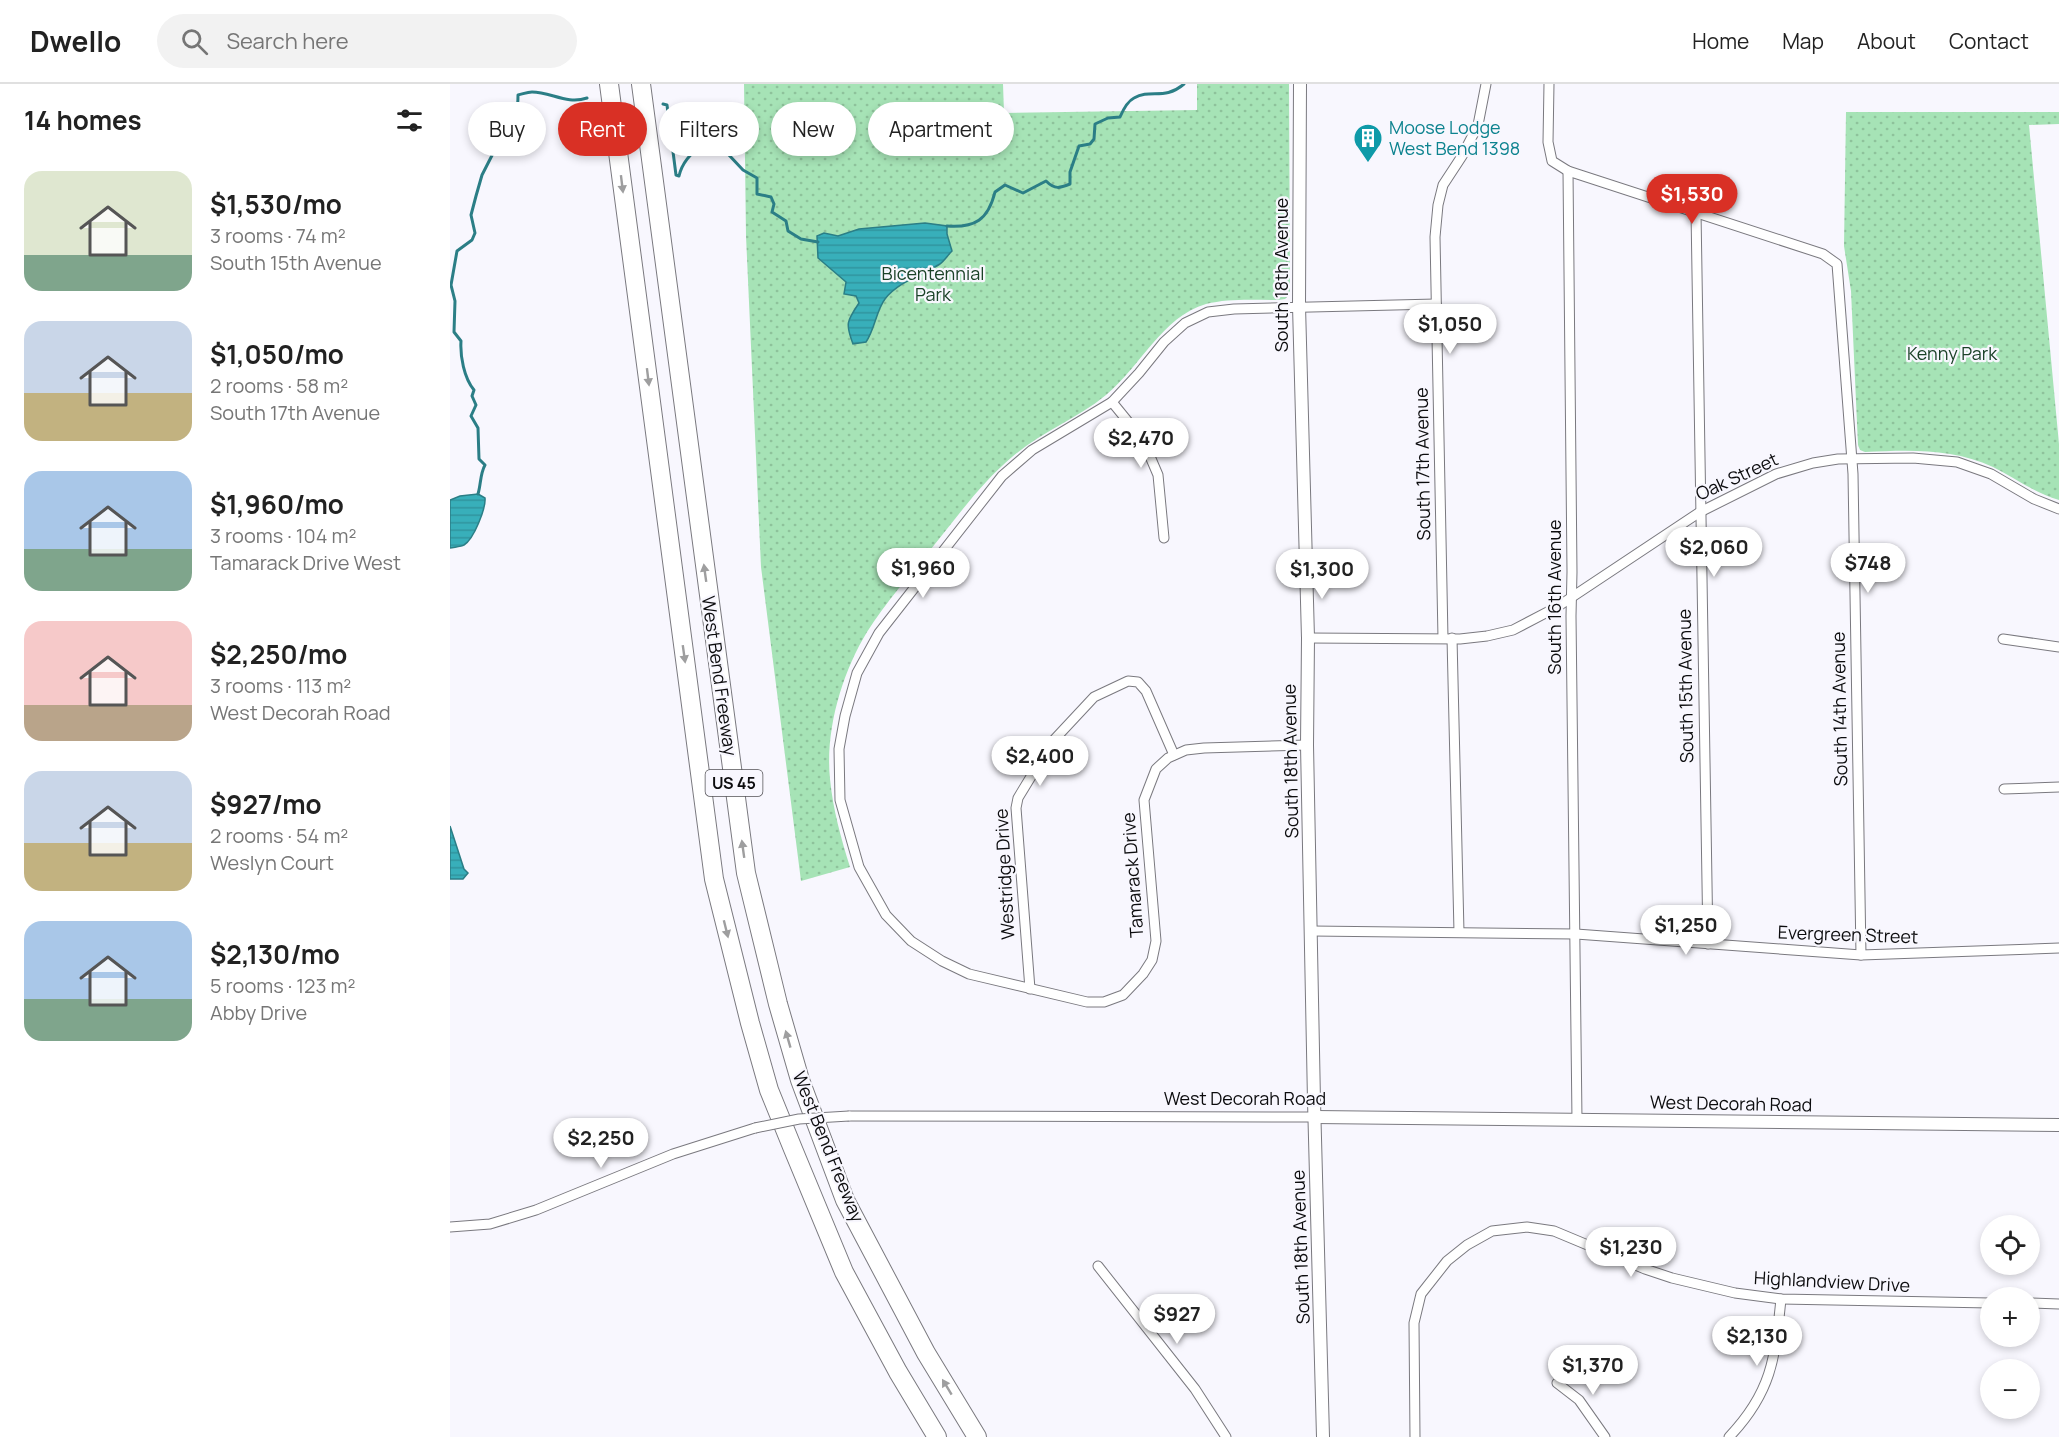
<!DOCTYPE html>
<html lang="en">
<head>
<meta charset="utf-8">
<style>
  :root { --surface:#fff; --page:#f2f2f2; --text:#222; --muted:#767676; --line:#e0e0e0; --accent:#d93025 }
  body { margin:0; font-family:Manrope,sans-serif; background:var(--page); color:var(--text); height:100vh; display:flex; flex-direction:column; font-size:22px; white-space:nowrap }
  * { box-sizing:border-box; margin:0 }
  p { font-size:20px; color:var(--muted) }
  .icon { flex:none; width:33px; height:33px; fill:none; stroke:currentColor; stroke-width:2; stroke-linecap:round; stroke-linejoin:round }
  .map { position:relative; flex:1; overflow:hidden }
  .sheet { display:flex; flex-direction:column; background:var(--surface); width:450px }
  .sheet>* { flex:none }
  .hud { position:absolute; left:18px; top:18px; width:570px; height:54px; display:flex; gap:12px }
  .fabs { position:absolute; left:1530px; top:1131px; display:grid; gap:12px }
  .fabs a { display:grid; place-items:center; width:60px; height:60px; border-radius:50%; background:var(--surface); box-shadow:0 3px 9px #0003; font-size:30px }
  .price { position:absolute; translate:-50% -51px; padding:0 14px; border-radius:21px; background:#fff; color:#222; font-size:20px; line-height:39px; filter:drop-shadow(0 2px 3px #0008) }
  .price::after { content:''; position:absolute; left:50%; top:36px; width:18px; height:14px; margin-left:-9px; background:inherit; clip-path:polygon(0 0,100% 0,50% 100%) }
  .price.on { background:var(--accent); color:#fff }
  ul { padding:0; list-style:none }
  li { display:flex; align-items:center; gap:18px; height:150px; padding:0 24px }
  li span { display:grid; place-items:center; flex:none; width:168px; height:120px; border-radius:18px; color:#555 }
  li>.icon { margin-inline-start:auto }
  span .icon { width:72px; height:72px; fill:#fffc; stroke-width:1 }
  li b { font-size:26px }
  h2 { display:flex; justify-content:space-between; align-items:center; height:72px; padding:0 24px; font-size:26px }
  .pill { padding:0 21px; border-radius:27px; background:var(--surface); box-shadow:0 3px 9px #0003; font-size:21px; line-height:54px }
  .pill.on { background:var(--accent); color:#fff }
  header { display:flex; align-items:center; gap:36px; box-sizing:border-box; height:84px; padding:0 30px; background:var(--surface); border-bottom:2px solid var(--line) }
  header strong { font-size:28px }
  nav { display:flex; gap:33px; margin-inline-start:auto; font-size:21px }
  .search { width:420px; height:54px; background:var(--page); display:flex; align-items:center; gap:15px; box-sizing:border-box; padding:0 21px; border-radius:33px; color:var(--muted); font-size:22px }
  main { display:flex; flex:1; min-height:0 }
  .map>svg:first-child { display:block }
  .park { fill:url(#park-dots) }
  .water { fill:url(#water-rules); stroke:#2b7e86; stroke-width:1.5 }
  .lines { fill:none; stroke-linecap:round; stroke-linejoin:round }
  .stream { stroke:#2b7e86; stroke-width:3 }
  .minor-casing { stroke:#7a797f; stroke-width:11 }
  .tertiary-casing { stroke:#7a797f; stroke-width:14 }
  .motorway-casing { stroke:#7a797f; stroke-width:20 }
  .minor { stroke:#fff; stroke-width:9 }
  .tertiary { stroke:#fff; stroke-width:12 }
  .motorway { stroke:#fff; stroke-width:18 }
  .minor-bridge-casing { stroke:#7a797f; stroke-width:11; stroke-linecap:butt }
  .minor-bridge { stroke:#fff; stroke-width:9 }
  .oneway { fill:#9e9e9f }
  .labels { text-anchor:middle; stroke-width:4.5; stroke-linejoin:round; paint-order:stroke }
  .shield { fill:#f8f7fe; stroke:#535256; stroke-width:1.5 }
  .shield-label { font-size:16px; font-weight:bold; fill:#0c0c0e }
  .culture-label { font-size:18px; fill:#0d838f; stroke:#f8f7fe; text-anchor:start }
  .park-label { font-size:18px; fill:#1b4228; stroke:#f8f7fe }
  .street-label { font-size:18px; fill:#0c0c0e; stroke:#f8f7fe }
</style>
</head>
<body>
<header>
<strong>Dwello</strong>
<div class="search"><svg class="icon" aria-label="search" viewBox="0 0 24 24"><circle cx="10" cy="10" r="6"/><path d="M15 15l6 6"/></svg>Search here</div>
<nav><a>Home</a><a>Map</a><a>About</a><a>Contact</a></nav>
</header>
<main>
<section class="sheet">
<h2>14 homes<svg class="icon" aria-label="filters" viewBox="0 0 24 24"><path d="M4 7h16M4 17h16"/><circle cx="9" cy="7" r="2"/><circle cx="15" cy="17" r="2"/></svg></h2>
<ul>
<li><span style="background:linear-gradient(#dfe7d0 70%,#7fa58c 0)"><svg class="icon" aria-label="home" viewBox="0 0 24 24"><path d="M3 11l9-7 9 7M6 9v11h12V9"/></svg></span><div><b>$1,530/mo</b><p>3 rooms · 74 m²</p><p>South 15th Avenue</p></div></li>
<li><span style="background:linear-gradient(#c9d6e8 60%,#c2b280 0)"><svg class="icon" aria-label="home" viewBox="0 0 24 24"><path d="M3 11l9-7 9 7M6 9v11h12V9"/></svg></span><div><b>$1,050/mo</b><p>2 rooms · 58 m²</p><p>South 17th Avenue</p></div></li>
<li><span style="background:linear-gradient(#a9c7e8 65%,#7fa58c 0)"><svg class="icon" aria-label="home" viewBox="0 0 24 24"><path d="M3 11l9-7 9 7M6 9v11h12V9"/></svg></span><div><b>$1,960/mo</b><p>3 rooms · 104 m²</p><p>Tamarack Drive West</p></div></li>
<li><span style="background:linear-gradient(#f6c9c9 70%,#b9a48a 0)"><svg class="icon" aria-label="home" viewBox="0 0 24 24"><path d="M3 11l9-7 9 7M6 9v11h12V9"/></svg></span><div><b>$2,250/mo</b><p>3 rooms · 113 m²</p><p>West Decorah Road</p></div></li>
<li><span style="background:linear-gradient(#c9d6e8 60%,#c2b280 0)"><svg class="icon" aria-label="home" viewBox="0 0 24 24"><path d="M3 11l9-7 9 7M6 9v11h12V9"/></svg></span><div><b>$927/mo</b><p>2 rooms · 54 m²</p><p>Weslyn Court</p></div></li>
<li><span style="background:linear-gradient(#a9c7e8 65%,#7fa58c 0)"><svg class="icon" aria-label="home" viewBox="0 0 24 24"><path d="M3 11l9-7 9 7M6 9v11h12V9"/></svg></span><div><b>$2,130/mo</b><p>5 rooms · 123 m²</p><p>Abby Drive</p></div></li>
</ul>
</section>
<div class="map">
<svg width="1609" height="1353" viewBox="0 0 1609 1353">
  <defs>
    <pattern id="park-dots" width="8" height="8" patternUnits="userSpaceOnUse" patternTransform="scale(1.5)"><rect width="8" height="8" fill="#a6e3b6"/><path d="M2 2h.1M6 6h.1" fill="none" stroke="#8ec29b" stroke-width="1.8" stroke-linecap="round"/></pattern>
    <pattern id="water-rules" width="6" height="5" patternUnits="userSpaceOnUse" patternTransform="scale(1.5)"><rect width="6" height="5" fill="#38afba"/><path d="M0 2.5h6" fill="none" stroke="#30959f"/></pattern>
  </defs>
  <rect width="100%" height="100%" fill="#f8f7fe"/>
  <g class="park">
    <path d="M 294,0 L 553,0 L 554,29 L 747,26 L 747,0 L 839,0 L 840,210 L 835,215 L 828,216 C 805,216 779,214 756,220 C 713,232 690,283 656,311 C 627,335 591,348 562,373 C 531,399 507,433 481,465 C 459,492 436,518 417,548 C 392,589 375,646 380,695 C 383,726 391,754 400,783 L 351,797 L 311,483 L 296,152 Z"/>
    <path d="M 1396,28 L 1609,28 L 1609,40 L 1579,41 L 1609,360 L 1609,416 C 1585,409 1565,394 1543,383 C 1502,364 1459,366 1415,368 L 1410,366 L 1408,361 L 1401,207 L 1394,162 Z"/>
  </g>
  <g class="water">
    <path d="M 475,139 L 497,142 L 497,150 L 502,167 C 498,171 494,177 490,180 C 472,191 448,198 435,215 C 426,227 425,245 416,258 L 403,260 C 395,239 397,237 409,219 L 406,212 L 394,210 L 396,198 L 368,174 L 367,152 L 374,149 L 388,152 L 409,145 Z"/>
    <path d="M 28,410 L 35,414 C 36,424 24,455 14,461 C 11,463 4,463 0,464 L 0,416 L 10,412 Z"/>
    <polygon points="0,742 14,785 18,789 13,795 0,795"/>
  </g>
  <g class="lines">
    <g class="stream">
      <path d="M 213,20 L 217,21 L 226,91 L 229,92 C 232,79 242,68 253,61 L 278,70 L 293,86 L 307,94 L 307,110 L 321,113 L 324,120 L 322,128 L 336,137 L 338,147 L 351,155 L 368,158"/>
      <path d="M 497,142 C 525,144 538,136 545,108 L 555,101 L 573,109 L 596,97 C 605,106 610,104 620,100 L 620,88 L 629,62 L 640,60 L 644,55 L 645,40 L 658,34 L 670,33 C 673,26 678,17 684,14 C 701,4 714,17 734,0"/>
      <path d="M 28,410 C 31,400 30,390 35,381 L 29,375 L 28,344 L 21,332 L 26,321 L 22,312 L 24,306 C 14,294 10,272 11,257 L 4,248 L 5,217 L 1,201 L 7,167 L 22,156 L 25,149 L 21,131 L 26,112 L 32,91 L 56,44 L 57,35 C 68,31 68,21 68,11 C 73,10 77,8 82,8 C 101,8 117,21 137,14"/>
    </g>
    <g class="minor-casing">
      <g id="minor">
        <polyline points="1099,0 1098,58 1102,77 1118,87 1373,170 1387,180 1403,390 1411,871"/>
        <polyline points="1118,87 1122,488 1121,532 1127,1036"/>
        <polyline points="1246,128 1258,860"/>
        <polyline points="662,318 693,356 708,391 714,454"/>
        <polyline points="858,554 1010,555 1037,552 1063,546 1107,523 1250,428 1326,390 1363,379 1388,375 1463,374 1507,378 1541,390 1584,415 1609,425"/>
        <polyline points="993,554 985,153 988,121 993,101 1012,72 1028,41 1036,0"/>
        <polyline points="1002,554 1009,848"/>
        <polyline points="1553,555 1609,563"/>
        <polyline points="857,661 754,664 736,666 718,674 706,685 694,716 706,857 702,876 693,890 673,911 654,918 637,918 519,890 492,877 461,857 436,831 409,783 390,716 389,665 395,632 407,589 429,549 552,392 582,366 662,318 689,289 714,258 735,239 758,228 784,225 986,220"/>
        <polyline points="1554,705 1609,703"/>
        <polyline points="862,847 1126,850 1411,871 1609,864"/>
        <polyline points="580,905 566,724 568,714 602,658 644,613 678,597 688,598 696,607 724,671"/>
        <polyline points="399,1032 865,1033"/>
        <polyline points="0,1143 40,1140 86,1126 223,1070 305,1044"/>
        <polyline points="648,1182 745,1305 776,1353"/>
        <polyline points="1580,1219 1609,1220"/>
        <polyline points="1107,1299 1129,1316 1155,1353"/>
        <polyline points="965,1353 964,1239 971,1210 997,1177 1017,1161 1042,1147 1077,1143 1104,1147 1195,1185 1222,1194 1285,1209 1331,1215 1540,1219"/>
        <path d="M 1279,1353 C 1322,1308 1325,1274 1331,1215"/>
      </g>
    </g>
    <g class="tertiary-casing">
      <g id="tertiary">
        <polyline points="850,0 849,222 858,554 857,661 864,1017 873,1353"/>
        <polyline points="865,1033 1609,1041"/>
      </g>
    </g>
    <g class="motorway-casing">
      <g id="motorway">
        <polyline points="159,0 264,795 300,939 319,1006 343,1065 394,1188 448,1288 487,1353"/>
        <polyline points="191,0 296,789 328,920 350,996 395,1116 476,1269 527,1353"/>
      </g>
    </g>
    <use href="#minor" class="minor"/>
    <use href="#tertiary" class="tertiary"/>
    <use href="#motorway" class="motorway"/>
    <g class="minor-bridge-casing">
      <polyline id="minor-bridge" points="305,1044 349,1035 399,1032"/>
    </g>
    <use href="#minor-bridge" class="minor-bridge"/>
  </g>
  <defs><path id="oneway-solid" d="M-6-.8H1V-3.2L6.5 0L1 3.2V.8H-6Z" transform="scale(1.5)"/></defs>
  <g class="oneway">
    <use href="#oneway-solid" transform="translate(172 100) rotate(83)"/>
    <use href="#oneway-solid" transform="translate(198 293) rotate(83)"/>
    <use href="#oneway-solid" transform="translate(255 489) rotate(-98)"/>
    <use href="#oneway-solid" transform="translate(234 570) rotate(82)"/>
    <use href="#oneway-solid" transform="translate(293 765) rotate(-98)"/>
    <use href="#oneway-solid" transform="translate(276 845) rotate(76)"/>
    <use href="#oneway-solid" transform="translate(338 955) rotate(-106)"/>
    <use href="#oneway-solid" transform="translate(497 1303) rotate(-121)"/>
  </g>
  <defs>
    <g id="building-pin" transform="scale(1.5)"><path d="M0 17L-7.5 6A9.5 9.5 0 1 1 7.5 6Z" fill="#0f9aa8" stroke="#f8f7fe"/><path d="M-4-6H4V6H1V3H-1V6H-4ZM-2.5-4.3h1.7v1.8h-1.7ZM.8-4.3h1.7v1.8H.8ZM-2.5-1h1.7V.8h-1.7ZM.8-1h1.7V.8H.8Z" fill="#fff"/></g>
  </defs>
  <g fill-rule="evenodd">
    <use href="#building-pin" x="918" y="54"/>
  </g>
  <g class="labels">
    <rect class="shield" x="255.5" y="686" width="57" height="26" rx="4.5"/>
    <g class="shield-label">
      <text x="284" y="705">US 45</text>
    </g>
    <g class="culture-label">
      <text x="939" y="50">Moose Lodge<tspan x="939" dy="21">West Bend 1398</tspan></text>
    </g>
    <g class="park-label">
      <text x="483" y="196">Bicentennial<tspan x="483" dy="21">Park</tspan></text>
      <text x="1502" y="276">Kenny Park</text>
    </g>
    <g class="street-label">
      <text transform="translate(832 191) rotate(-90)" y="6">South 18th Avenue</text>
      <text transform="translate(973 380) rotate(-91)" y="6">South 17th Avenue</text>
      <text transform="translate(1287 393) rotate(-25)" y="6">Oak Street</text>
      <text transform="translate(1105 513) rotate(-90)" y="6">South 16th Avenue</text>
      <text transform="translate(269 592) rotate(82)" y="6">West Bend Freeway</text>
      <text transform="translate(1236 602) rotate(-91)" y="6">South 15th Avenue</text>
      <text transform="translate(1390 625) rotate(-91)" y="6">South 14th Avenue</text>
      <text transform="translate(841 677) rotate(-91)" y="6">South 18th Avenue</text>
      <text transform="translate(555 790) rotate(-93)" y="6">Westridge Drive</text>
      <text transform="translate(683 791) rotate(-94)" y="6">Tamarack Drive</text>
      <text transform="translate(1398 851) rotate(2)" y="6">Evergreen Street</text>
      <text x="795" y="1021">West Decorah Road</text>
      <text transform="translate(1281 1020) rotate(1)" y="6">West Decorah Road</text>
      <text transform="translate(378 1063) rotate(68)" y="6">West Bend Freeway</text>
      <text transform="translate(851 1163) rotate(-92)" y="6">South 18th Avenue</text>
      <text transform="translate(1382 1198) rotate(3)" y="6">Highlandview Drive</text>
    </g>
  </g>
</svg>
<div class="fabs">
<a><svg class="icon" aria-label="locate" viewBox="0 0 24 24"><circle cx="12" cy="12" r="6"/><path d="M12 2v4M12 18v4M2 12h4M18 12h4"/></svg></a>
<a>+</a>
<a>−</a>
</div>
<b class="price on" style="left:1242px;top:141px">$1,530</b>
<b class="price" style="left:1000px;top:271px">$1,050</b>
<b class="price" style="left:691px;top:385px">$2,470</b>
<b class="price" style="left:1264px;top:494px">$2,060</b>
<b class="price" style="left:1418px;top:510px">$748</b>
<b class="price" style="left:473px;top:515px">$1,960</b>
<b class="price" style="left:872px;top:516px">$1,300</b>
<b class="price" style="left:590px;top:703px">$2,400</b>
<b class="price" style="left:1236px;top:872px">$1,250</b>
<b class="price" style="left:151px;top:1085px">$2,250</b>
<b class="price" style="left:1181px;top:1194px">$1,230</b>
<b class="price" style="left:727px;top:1261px">$927</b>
<b class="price" style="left:1307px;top:1283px">$2,130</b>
<b class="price" style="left:1143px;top:1312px">$1,370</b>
<div class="hud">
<a class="pill">Buy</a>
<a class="pill on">Rent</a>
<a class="pill">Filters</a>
<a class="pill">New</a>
<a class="pill">Apartment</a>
</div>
</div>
</main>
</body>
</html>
